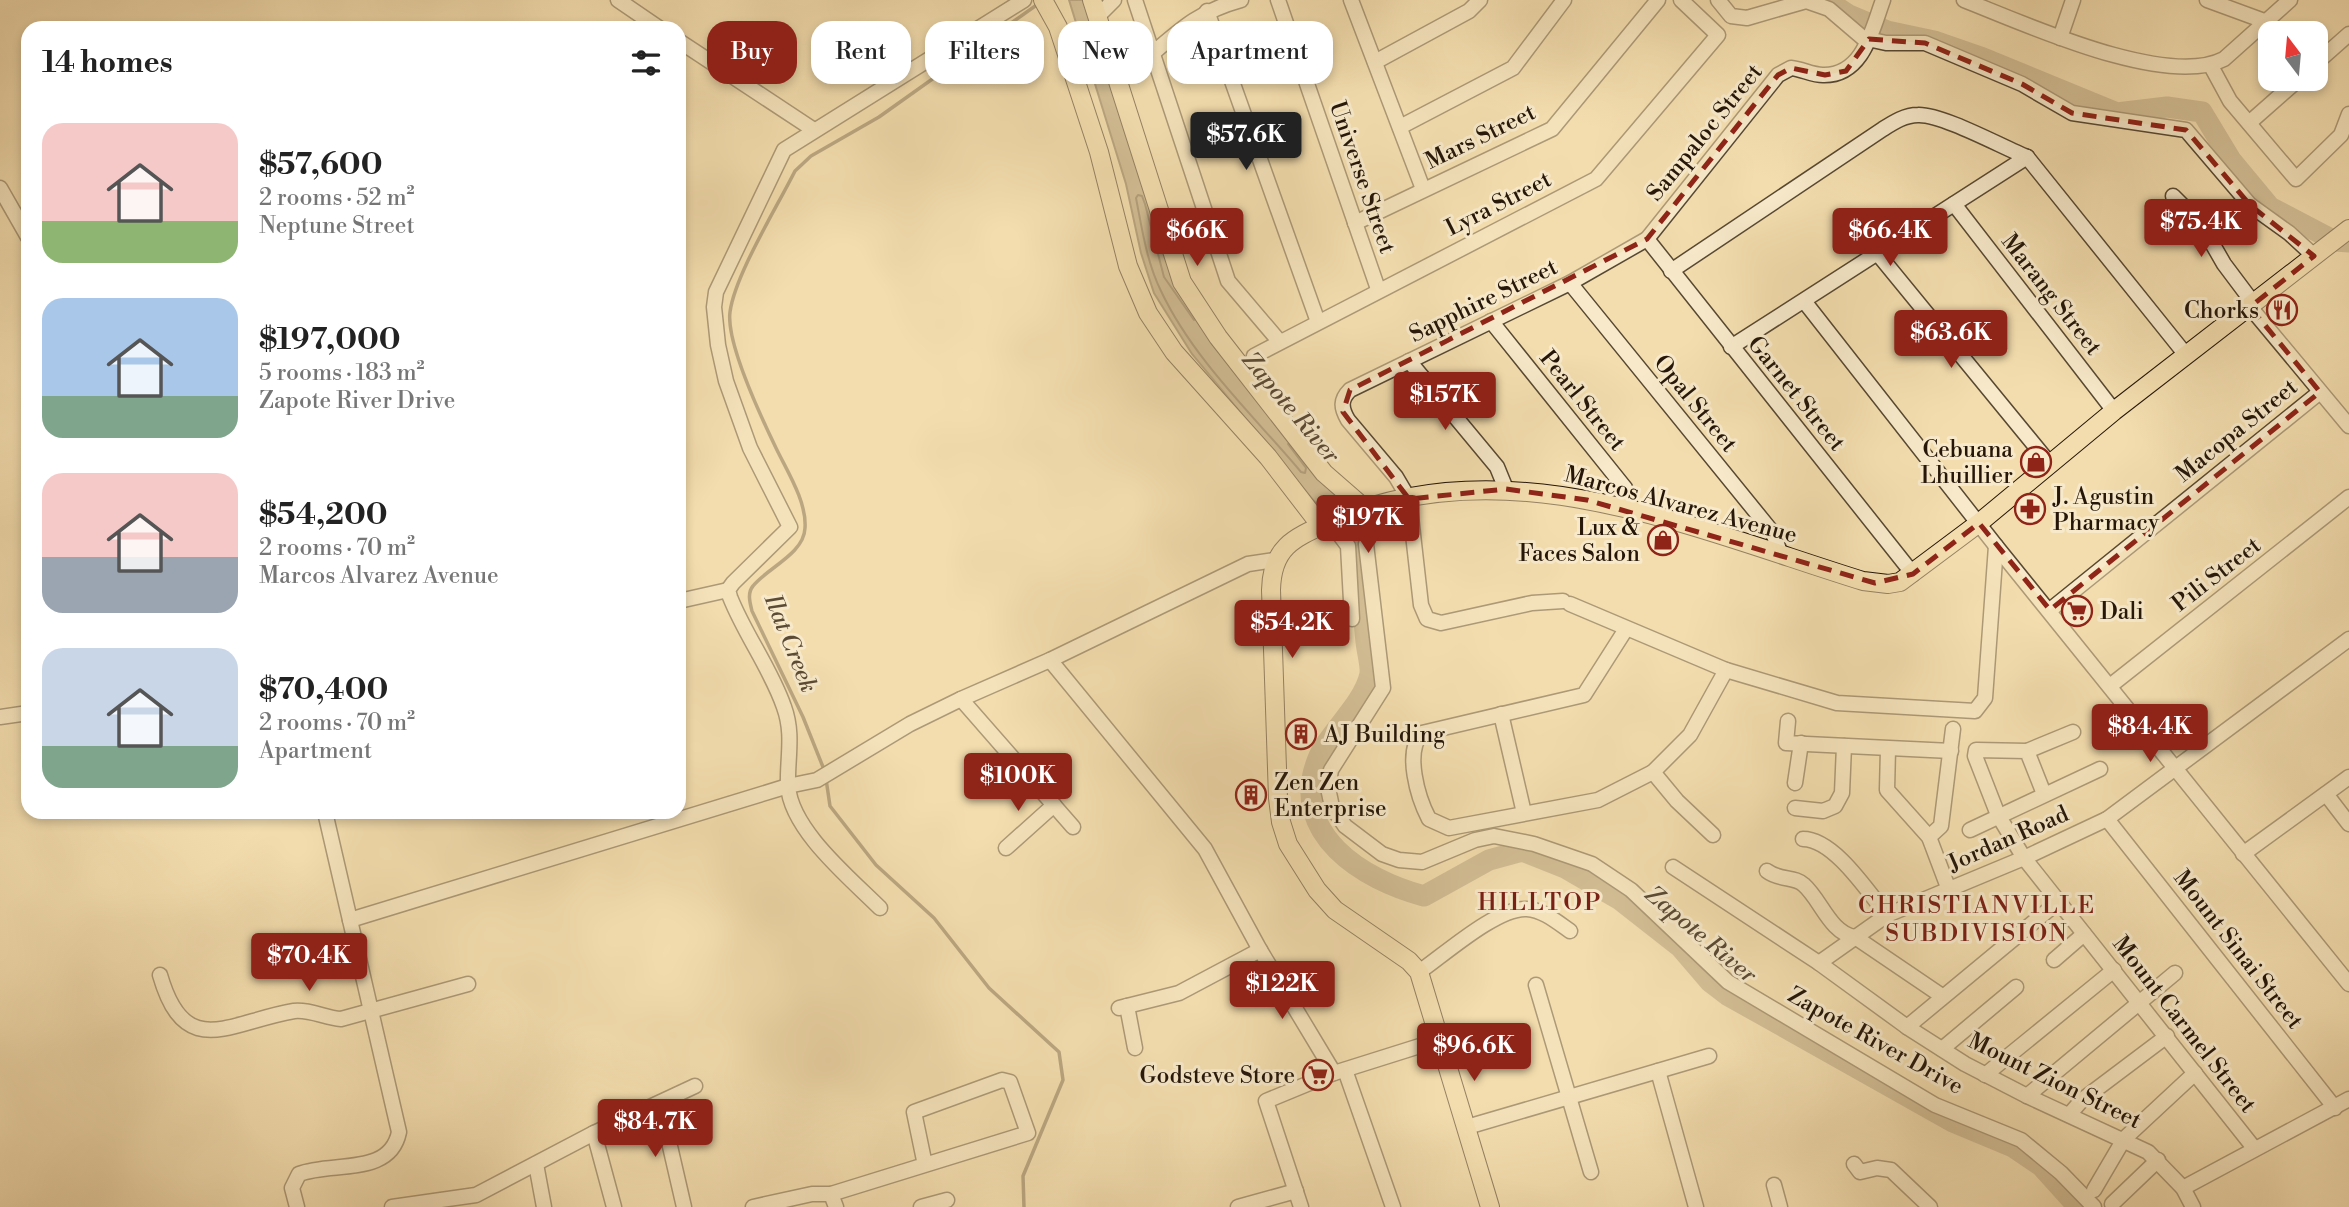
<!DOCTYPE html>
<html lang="en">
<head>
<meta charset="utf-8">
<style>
  :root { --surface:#fff; --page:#f6f6f6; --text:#222; --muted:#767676; --accent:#8f2418 }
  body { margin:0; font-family:"Libre Bodoni",serif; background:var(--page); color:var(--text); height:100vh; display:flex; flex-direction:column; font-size:26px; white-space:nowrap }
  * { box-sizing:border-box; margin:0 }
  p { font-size:23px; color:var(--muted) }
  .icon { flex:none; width:38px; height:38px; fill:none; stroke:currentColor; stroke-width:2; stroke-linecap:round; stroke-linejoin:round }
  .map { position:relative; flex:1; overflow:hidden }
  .sheet { position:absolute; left:21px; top:21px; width:665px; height:798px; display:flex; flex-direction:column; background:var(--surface); border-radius:21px; box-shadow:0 4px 10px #0003 }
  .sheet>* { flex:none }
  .hud { position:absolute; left:707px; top:21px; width:665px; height:63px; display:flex; gap:14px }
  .needle { width:46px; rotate:344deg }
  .tools { position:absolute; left:2258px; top:21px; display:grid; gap:14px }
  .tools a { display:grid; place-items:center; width:70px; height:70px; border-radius:14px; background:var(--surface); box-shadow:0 4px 10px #0003; font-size:35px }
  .price { position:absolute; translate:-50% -60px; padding:0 16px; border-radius:7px; background:var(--accent); color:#fff; font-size:23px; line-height:46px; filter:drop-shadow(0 2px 4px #0008) }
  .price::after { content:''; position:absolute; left:50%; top:42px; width:21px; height:16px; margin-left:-10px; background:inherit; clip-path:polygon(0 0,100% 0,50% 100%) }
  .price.on { background:#222; color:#fff }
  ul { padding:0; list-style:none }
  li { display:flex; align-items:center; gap:21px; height:175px; padding:0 21px }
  li span { display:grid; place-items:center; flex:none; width:196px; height:140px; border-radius:21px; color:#555 }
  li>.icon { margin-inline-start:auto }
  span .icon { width:84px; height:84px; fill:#fffc; stroke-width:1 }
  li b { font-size:30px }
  h2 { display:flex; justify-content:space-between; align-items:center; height:84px; padding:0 21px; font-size:30px }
  .tag { padding:0 24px; border-radius:21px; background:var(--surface); box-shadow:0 4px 10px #0003; font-size:24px; line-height:63px }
  .tag.on { background:var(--accent); color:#fff }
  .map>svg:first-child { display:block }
  .water { fill:#ad9976; stroke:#77654a; stroke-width:2 }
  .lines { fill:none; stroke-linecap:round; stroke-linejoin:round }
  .shore { stroke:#695840; stroke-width:2 }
  .stream { stroke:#77654a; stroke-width:3.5 }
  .river { stroke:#ad9976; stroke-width:21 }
  .minor-casing { stroke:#584832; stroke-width:17 }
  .major-casing { stroke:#251609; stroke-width:20 }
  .minor { stroke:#f7e9ca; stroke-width:14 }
  .major { stroke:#f3ddae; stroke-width:18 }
  .marked { fill:none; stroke:#8f2418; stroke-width:5; stroke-dasharray:14 9; stroke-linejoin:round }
  .labels { text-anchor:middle; stroke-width:6; stroke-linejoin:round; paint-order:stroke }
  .street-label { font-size:23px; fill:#251609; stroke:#f7e9ca }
  .poi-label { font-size:23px; fill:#251609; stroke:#f7e9ca; text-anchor:end }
  .water-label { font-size:24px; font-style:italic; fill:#5b4a35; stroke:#f7e9ca }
  .neighbourhood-label { font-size:24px; letter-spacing:2px; fill:#7a1f14; stroke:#f7e9ca }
</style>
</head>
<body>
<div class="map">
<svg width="2349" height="1207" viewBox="0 0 2349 1207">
  <rect width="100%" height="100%" fill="#f3ddae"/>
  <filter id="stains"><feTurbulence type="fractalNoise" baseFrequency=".00286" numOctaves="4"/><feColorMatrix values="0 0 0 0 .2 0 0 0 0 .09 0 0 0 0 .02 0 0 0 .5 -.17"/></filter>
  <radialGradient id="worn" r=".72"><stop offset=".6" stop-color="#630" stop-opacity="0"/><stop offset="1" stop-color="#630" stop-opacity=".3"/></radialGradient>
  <polygon class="water" points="1069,0 1087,0 1171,274 1345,500 1345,504 1326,511 1313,500 1192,354 1154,293 1141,253 1126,184"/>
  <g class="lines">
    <path class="shore" d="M 1194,320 L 1164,277 L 1145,204 L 1142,196 L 1138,195 L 1136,198 C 1142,229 1147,263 1161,291 C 1193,359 1253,415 1301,472 L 1305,473 L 1306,468 L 1288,444"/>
    <g class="stream">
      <path d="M 825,772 L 803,717 L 752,611 C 750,603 747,593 753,586 C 767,568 804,554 805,528 C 807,502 787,471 776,448 C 762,419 726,342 730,312 C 735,275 777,207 795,171 L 811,156 L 879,117 L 1038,4"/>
      <polyline points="826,779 830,806 876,865 934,918 989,988 1059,1052 1063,1080 1023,1176 1024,1207"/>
    </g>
    <g class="river">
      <polyline points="1826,0 1849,15 1887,31 1934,41 1983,58 2117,113 2167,107 2202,112 2231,160 2270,207 2335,241 2349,242"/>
      <path d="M 1333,501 L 1348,522 L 1356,541 C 1359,575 1363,609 1366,642 C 1367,652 1371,665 1370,674 C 1363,706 1327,733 1317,761 C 1289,834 1363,880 1424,896 L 1489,860 L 1522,851 L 1565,868 L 1620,900 L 1680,947 L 1710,982 L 1727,995 L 1953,1122 L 2013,1147 L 2041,1166 L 2078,1207"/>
    </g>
    <g class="minor-casing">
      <g id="minor">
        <polyline points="618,0 659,28"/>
        <polyline points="1135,0 1228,281 1279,341"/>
        <polyline points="1278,0 1378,289"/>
        <polyline points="1351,0 1423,189"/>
        <polyline points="1718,0 1731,16 1747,18 1806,1 1829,9 1863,38 1886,43 1925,43 2022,84 2072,113 2186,130 2250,205 2289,233 2314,256"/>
        <path d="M 1964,0 C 2023,23 2166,89 2224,59 L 2290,0"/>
        <polyline points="2207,0 2267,22"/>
        <polyline points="1207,11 1318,322"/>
        <polyline points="1097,17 1114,0"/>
        <polyline points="2060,38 2073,0"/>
        <polyline points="679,41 814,130"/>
        <path d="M 1152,54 C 1183,27 1201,11 1241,0"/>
        <polyline points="1375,62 1469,11 1480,0"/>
        <polyline points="2315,64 2349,34"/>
        <polyline points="2211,66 2230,101 2296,179 2341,135 2349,114"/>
        <polyline points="2249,123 2299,79"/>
        <polyline points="1400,127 1513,68 1564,0"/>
        <polyline points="2027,157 2186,355"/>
        <polyline points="0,188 28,237"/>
        <polyline points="2173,196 2201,224 2224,264 2254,304"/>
        <polyline points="1954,204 2114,411"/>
        <polyline points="1355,223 1552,129 1658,0"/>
        <polyline points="1647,239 1913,574"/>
        <polyline points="1878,254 2050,464"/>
        <path d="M 1671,271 L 1883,129 C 1894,122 1905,115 1918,115 C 1942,114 2002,147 2027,157"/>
        <polyline points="1570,283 1773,533 1781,555"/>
        <polyline points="1804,301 1996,546 2349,984"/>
        <polyline points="2250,307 2349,426"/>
        <polyline points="1491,321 1625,488 1632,511"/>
        <polyline points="1731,347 2027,157"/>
        <polyline points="1254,356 1596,179 1718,35 1681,0"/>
        <polyline points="1409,361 1497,467 1506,489"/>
        <polyline points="1363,507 1372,527 1366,544 1383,688 1331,770 1328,788 1332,807 1345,826 1382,854 1399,860 1422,862 1475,840 1494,836 1534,844 1592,864 1631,890 1728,982 1935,1105 2021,1140 2061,1173 2094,1207"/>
        <polyline points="1321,526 1339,534 1348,546 1352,619"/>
        <polyline points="679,601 728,590"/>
        <path d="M 1563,601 L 1532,603 L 1441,623 L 1427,619 L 1421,605 L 1409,499 L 1396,477 L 1348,420 C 1341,408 1340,400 1350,390 L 1570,283 L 1647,239 L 1778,75 L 1791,68 C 1802,69 1812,75 1823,75 C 1863,76 1872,30 1883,0"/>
        <polyline points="1570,604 1726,670 1837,703 1975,711 1985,698 1996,546"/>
        <polyline points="2050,610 2320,392"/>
        <path d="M 1626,629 L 1584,695 L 1422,733 C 1404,752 1418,798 1429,819 L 1449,828 L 1598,800 L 1653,772 L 1690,735 L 1726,670"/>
        <polyline points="1050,660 1205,849 1260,950 1334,1073"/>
        <polyline points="2110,686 2349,497"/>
        <polyline points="961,699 1073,827"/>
        <polyline points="1501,714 1524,813"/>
        <polyline points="0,717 28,713"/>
        <polyline points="1788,721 1786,743 1951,751"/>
        <polyline points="1888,749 1887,790 1929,837 1949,890"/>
        <polyline points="2027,751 2073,732"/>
        <polyline points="1653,772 1677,801 1713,835"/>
        <polyline points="1795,783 1801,743"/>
        <polyline points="2044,794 2027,751 1976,750 1975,756 1998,815 2024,858 2254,1148"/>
        <polyline points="2326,794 2349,824"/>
        <polyline points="1795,808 1823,811 1835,806 1842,793 1844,746"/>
        <polyline points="2107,819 2335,1108"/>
        <polyline points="1970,830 2100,769"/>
        <polyline points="1929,837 1941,826 1953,729"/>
        <path d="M 1803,839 C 1834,839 1868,892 1887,915"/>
        <polyline points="1006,848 1054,805"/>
        <polyline points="2243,854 2349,777"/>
        <polyline points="1673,867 1819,963 1907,1027 1965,1064 2027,1096 2148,1152 2183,1188 2193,1207"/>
        <path d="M 1767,871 C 1780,881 1795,876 1804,885 C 1821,900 1830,933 1855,937 L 1942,996"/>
        <path d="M 880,908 C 850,878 791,830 788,786 C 787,759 794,734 784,707 C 771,669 745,635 730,597 L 728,590 L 733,583 L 790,527 L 750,448 L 726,381 L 718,345 L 714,307 L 716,292 L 784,150 L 1024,0"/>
        <polyline points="350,920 788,786 817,780 910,724 961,699 1050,660 1248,564 1274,560"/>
        <polyline points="2054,960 2084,934"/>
        <polyline points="1819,963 1887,915 2024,858 2107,819 2349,639"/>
        <path d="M 1419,972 C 1444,955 1497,907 1527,909 C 1543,910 1557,922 1570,931"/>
        <path d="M 160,975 C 185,1062 229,1022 294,1011 C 310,1009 325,1018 341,1019 L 468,984"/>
        <polyline points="1536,985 1591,1172"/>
        <polyline points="1127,1006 1135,1048"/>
        <polyline points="1119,1008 1179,993 1260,950"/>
        <polyline points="1907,1027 2058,902"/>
        <polyline points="1942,1049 2016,987"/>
        <polyline points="1345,1070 1393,1207"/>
        <polyline points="1658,1071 1696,1207"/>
        <polyline points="1985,1075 2114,970"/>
        <polyline points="2027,1096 2175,973"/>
        <polyline points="660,1103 684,1207"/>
        <polyline points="2069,1115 2082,1100 2167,1036"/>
        <polyline points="1467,1127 1709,1056"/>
        <polyline points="594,1133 614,1207"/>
        <polyline points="536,1164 544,1207"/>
        <polyline points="1854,1164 1860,1172 1877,1168 1891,1170 1930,1207"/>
        <polyline points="1774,1185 1780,1207"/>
        <polyline points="2183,1188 2349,1099"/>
        <polyline points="2094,1190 2124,1139 2195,1073"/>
        <polyline points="831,1194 1028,1133 1010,1082 1002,1080 914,1112 925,1165"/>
        <polyline points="2112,1204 2158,1160"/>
        <path d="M 297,1207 L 292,1188 L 299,1174 C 332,1161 390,1177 399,1132 L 325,812"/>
        <polyline points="392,1207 476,1195 594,1133 695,1086"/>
        <polyline points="753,1207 812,1194 831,1194 836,1207"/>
        <polyline points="921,1207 947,1200"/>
        <polyline points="1238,1207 1296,1191"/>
        <polyline points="1301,1207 1266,1101 1334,1073 1442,1039"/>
      </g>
    </g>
    <g class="major-casing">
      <g id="major">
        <polyline points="1043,0 1058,27 1099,152 1128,266 1148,313 1174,352 1268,457 1321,526"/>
        <polyline points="1092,0 1182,282 1218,337 1324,473 1363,507"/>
        <path d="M 1490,1207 L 1419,972 L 1409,961 L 1335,910 L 1317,890 L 1288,844 L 1281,822 L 1278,798 L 1271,590 C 1272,546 1294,538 1332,521 C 1506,444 1695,529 1863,581 L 1888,584 L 1900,582 L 1979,523 L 2114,411 L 2349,229"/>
      </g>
    </g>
    <use href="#minor" class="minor"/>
    <use href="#major" class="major"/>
  </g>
  <path d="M0 0H2349V1207H0ZM 1869,39 L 1925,43 L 2022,84 L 2072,113 L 2186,130 L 2250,205 L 2314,256 L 2250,307 L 2320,392 L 2050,610 L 1979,523 L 1913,574 L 1875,583 L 1587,500 L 1506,489 L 1409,499 L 1343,412 L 1350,390 L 1647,239 L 1778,75 L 1791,68 L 1825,75 L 1846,71 Z" fill="#f3ddae" fill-opacity=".55" fill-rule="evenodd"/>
  <path class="marked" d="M 1869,39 L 1925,43 L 2022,84 L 2072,113 L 2186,130 L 2250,205 L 2314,256 L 2250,307 L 2320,392 L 2050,610 L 1979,523 L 1913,574 L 1875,583 L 1587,500 L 1506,489 L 1409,499 L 1343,412 L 1350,390 L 1647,239 L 1778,75 L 1791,68 L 1825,75 L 1846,71 Z"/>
  <defs>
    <g id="restaurant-ring" transform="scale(1.575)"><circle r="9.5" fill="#f7e9ca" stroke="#8f2418" stroke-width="1.5"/><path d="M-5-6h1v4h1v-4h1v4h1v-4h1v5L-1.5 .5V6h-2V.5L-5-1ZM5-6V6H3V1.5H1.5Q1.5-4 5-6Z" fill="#8f2418"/></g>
    <g id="shop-ring" transform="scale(1.575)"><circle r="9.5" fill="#f7e9ca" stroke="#8f2418" stroke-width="1.5"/><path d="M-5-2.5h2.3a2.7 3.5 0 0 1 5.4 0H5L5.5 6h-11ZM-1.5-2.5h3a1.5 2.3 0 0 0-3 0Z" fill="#8f2418"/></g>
    <g id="pharmacy-ring" transform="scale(1.575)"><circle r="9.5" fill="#f7e9ca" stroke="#8f2418" stroke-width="1.5"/><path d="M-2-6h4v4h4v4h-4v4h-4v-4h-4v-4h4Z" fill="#8f2418"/></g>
    <g id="supermarket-ring" transform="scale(1.575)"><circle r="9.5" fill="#f7e9ca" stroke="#8f2418" stroke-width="1.5"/><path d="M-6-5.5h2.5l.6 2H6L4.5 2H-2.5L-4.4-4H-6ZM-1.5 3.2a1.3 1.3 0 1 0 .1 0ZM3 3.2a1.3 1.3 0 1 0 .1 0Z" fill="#8f2418"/></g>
    <g id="building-ring" transform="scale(1.575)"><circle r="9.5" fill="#f7e9ca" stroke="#8f2418" stroke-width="1.5"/><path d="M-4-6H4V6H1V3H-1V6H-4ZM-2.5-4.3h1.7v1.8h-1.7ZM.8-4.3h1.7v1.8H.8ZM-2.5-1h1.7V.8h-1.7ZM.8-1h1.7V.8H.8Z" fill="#8f2418"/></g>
  </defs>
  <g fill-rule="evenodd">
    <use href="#restaurant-ring" x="2282" y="310"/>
    <use href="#shop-ring" x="2036" y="462"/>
    <use href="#pharmacy-ring" x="2030" y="509"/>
    <use href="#shop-ring" x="1663" y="540"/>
    <use href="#supermarket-ring" x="2077" y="611"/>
    <use href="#building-ring" x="1301" y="734"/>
    <use href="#building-ring" x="1251" y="795"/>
    <use href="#supermarket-ring" x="1318" y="1075"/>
  </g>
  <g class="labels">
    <g class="street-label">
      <text transform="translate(1704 132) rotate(-51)" y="8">Sampaloc Street</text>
      <text transform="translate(1480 136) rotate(-26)" y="8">Mars Street</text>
      <text transform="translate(1363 177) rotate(71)" y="8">Universe Street</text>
      <text transform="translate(1498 203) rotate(-27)" y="8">Lyra Street</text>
      <text transform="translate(2052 294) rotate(52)" y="8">Marang Street</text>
      <text transform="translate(1483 300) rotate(-26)" y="8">Sapphire Street</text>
      <text transform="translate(1797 393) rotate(51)" y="8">Garnet Street</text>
      <text transform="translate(1583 400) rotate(51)" y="8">Pearl Street</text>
      <text transform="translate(1696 403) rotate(51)" y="8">Opal Street</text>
      <text transform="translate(2236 430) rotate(-39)" y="8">Macopa Street</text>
      <text transform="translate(1681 504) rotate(15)" y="8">Marcos Alvarez Avenue</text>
      <text transform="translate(2216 574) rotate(-38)" y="8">Pili Street</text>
      <text transform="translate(2008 838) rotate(-24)" y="8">Jordan Road</text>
      <text transform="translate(2239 949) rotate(52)" y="8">Mount Sinai Street</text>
      <text transform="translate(2185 1024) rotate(52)" y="8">Mount Carmel Street</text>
      <text transform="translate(1876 1040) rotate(29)" y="8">Zapote River Drive</text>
      <text transform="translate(2055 1080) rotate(26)" y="8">Mount Zion Street</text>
    </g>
    <g class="poi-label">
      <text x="2259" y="318">Chorks</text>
      <text x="2013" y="457">Cebuana<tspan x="2013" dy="26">Lhuillier</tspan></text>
      <text x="2053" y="504" text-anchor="start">J. Agustin<tspan x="2053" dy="26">Pharmacy</tspan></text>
      <text x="1640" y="535">Lux &amp;<tspan x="1640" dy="26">Faces Salon</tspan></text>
      <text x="2100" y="619" text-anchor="start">Dali</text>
      <text x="1324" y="742" text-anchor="start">AJ Building</text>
      <text x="1274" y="790" text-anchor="start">Zen Zen<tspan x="1274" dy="26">Enterprise</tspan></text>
      <text x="1295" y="1083">Godsteve Store</text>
    </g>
    <g class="water-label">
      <text transform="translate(1291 407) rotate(50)" y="8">Zapote River</text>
      <text transform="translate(791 643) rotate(68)" y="8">Ilat Creek</text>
      <text transform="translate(1701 934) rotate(40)" y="8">Zapote River</text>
    </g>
    <g class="neighbourhood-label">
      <text x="1540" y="910">HILLTOP</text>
      <text x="1977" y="913">CHRISTIANVILLE<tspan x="1977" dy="28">SUBDIVISION</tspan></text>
    </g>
  </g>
  <rect width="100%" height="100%" filter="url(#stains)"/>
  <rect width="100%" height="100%" fill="url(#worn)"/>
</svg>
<div class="tools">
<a><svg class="needle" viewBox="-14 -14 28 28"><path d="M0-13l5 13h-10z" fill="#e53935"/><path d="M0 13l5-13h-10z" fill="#767676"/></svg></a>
</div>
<b class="price on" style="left:1246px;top:172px">$57.6K</b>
<b class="price" style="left:2201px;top:259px">$75.4K</b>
<b class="price" style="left:1197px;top:268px">$66K</b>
<b class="price" style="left:1890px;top:268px">$66.4K</b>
<b class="price" style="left:1951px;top:370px">$63.6K</b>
<b class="price" style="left:1445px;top:432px">$157K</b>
<b class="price" style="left:1368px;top:555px">$197K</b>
<b class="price" style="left:1292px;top:660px">$54.2K</b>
<b class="price" style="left:2150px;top:764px">$84.4K</b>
<b class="price" style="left:1018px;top:813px">$100K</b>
<b class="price" style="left:309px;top:993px">$70.4K</b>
<b class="price" style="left:1282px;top:1021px">$122K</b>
<b class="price" style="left:1474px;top:1083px">$96.6K</b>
<b class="price" style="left:655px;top:1159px">$84.7K</b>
<div class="hud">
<a class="tag on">Buy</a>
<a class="tag">Rent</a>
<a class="tag">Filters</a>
<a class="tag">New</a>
<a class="tag">Apartment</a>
</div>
<section class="sheet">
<h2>14 homes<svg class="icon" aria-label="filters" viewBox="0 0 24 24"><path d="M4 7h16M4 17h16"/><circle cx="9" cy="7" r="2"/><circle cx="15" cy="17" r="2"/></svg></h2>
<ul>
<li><span style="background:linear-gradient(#f6c9c9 70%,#8fb573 0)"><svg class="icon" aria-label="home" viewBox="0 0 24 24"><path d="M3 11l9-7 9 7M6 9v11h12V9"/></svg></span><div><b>$57,600</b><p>2 rooms · 52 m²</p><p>Neptune Street</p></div></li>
<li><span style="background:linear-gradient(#a9c7e8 70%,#7fa58c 0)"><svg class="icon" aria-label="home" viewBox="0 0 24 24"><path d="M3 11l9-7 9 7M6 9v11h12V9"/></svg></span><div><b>$197,000</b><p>5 rooms · 183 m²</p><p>Zapote River Drive</p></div></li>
<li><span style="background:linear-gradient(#f6c9c9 60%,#9aa5b1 0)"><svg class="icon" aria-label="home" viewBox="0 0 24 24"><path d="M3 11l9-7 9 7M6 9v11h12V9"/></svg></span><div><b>$54,200</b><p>2 rooms · 70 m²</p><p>Marcos Alvarez Avenue</p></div></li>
<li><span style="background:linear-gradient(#c9d6e8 70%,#7fa58c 0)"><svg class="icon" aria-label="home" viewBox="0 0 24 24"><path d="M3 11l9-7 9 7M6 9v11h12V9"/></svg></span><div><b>$70,400</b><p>2 rooms · 70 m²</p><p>Apartment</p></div></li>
</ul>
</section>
</div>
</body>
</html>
